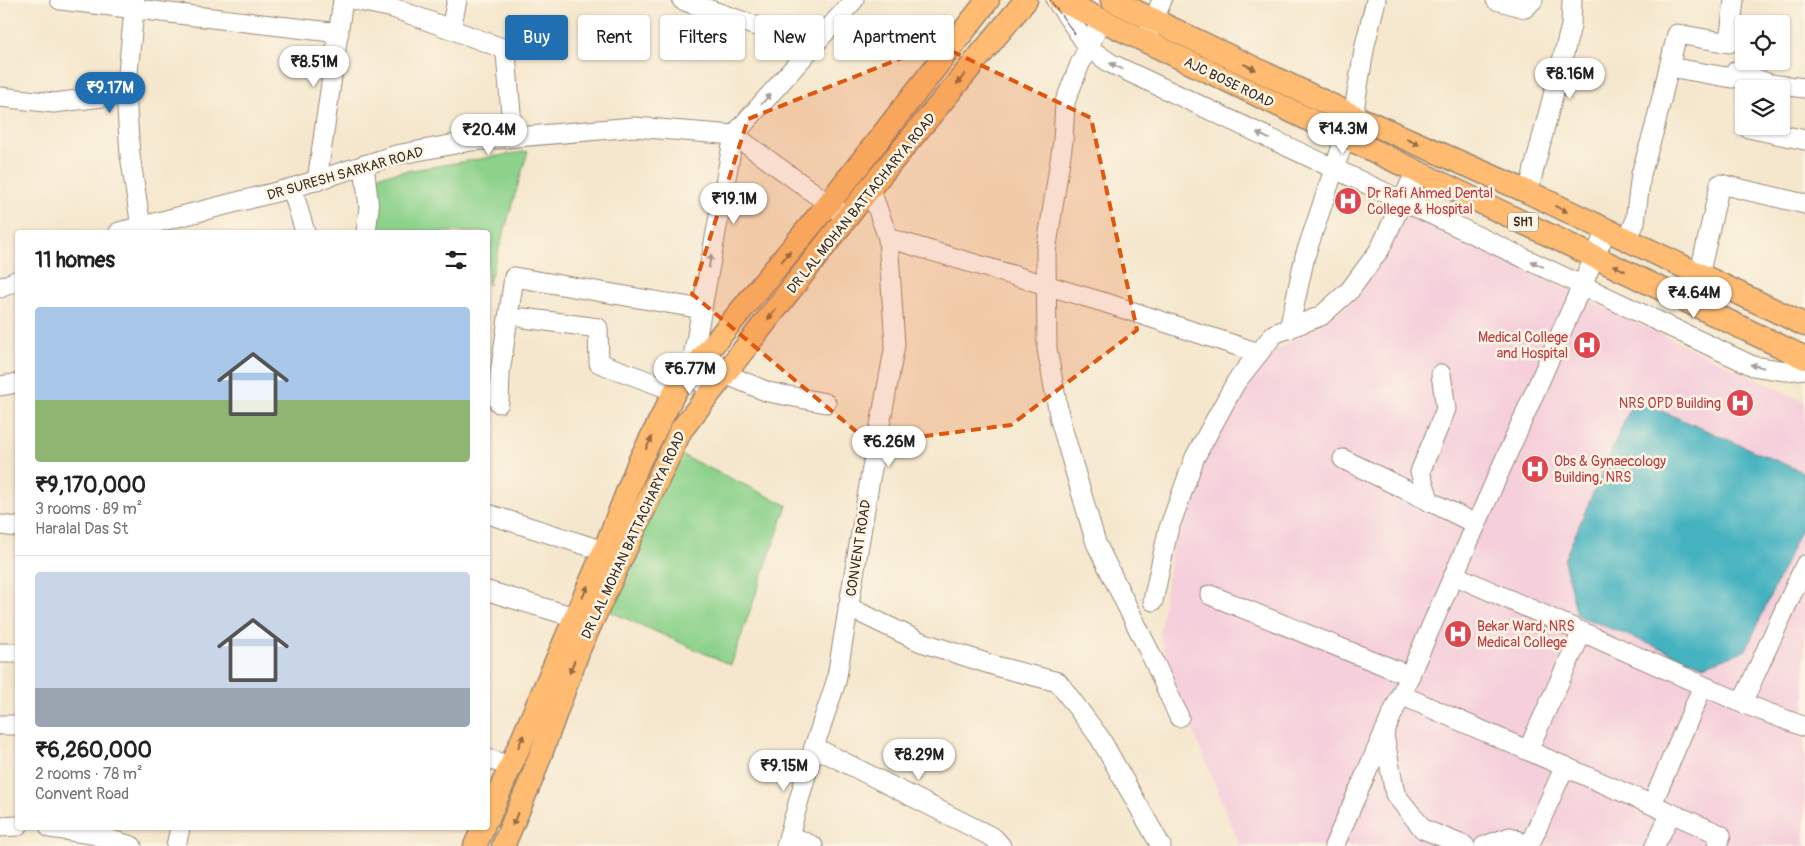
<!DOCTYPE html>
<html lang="en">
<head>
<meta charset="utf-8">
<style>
  :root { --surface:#fff; --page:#f2f2f2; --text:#222; --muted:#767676; --line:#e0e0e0; --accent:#1f6fb2 }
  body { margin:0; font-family:Pangolin,sans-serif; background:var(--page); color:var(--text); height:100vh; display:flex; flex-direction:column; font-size:19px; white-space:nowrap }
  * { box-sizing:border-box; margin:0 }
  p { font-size:16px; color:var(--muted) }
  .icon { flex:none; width:28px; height:28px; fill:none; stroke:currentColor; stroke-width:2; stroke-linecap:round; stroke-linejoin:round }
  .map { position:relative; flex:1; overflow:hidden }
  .side { position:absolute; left:15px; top:230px; width:475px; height:600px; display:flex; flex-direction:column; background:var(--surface); border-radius:5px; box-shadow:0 1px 4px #0004 }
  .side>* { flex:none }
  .hud { position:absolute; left:505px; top:15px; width:475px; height:45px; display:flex; gap:10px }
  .controls { position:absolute; left:1735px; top:15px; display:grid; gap:10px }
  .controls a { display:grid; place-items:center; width:55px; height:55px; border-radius:5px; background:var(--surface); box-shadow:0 1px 4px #0004; font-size:25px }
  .price { position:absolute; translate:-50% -42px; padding:0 11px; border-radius:18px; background:#fff; color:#222; font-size:16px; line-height:32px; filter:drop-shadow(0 1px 2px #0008) }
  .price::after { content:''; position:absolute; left:50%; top:30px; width:15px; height:11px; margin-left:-8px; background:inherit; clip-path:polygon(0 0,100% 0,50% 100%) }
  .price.selected { background:var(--accent); color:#fff }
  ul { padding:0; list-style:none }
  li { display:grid; align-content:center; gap:10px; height:265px; padding:0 20px }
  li+li { border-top:1px solid var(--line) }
  li span { display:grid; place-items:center; height:155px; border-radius:5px; color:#555 }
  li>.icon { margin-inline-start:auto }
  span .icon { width:90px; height:90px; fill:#fffc; stroke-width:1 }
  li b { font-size:21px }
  h2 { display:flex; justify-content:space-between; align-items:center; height:60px; padding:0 20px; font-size:21px }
  .tag { padding:0 18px; border-radius:5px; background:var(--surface); box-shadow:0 1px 4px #0004; font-size:18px; line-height:45px }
  .tag.selected { background:var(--accent); color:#fff }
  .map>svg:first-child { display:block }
  .built { fill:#f5cfdb }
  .green { fill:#8cd28b; stroke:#647e54 }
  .water { fill:#44b2c0; stroke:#406e6f }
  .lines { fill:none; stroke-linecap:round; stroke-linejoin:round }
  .minor-casing { stroke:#988876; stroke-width:21 }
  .major-casing { stroke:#988876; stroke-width:25 }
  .minor { stroke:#fff; stroke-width:19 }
  .major { stroke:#ffbb71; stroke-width:22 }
  .tram { stroke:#3b2a1e; stroke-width:1 }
  .oneway { fill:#a79f9a }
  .oneway2 { fill:#936b43 }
  .marked { fill:#df570d; fill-opacity:0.2; stroke:#df570d; stroke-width:4; stroke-dasharray:10 6; stroke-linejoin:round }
  .labels { text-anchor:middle; stroke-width:5; stroke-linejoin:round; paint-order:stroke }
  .shield { fill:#fcf5e5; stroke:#75675a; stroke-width:1 }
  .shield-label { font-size:12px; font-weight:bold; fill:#3b2a1e }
  .street-label { font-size:14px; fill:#3b2a1e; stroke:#fcf5e5 }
  .health-label { font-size:14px; fill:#be3a42; stroke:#fcf5e5; text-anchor:start }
</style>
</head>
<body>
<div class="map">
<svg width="1805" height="846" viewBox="0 0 1805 846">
  <rect width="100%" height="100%" fill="#fcf5e5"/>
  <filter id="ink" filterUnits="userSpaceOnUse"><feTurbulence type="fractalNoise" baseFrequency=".02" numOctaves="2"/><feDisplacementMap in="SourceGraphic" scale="10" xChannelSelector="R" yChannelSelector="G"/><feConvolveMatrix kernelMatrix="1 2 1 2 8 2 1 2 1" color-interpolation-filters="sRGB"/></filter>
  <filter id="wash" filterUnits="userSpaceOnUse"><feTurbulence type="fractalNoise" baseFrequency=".0096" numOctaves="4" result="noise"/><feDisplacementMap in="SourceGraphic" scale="20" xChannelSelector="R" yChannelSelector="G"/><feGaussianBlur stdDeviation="1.12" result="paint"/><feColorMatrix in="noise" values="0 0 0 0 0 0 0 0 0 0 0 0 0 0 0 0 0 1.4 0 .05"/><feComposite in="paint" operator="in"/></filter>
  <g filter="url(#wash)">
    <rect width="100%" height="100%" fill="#f5e7cd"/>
    <polygon class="built" points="1407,215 1805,402 1805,846 1240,846 1167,667 1160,631 1175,527 1196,466 1234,403 1275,351 1311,331 1358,298"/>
    <g class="green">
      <polygon points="528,151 488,286 488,232 378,232 380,216 376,176"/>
      <polygon points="675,452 787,505 731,665 609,611"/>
    </g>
    <polygon class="water" points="1634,399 1805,473 1805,520 1746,650 1704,666 1577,615 1564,560"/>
  </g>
  <g filter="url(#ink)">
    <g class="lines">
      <g class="minor-casing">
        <g id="minor">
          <polyline points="60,0 339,33"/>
          <polyline points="135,0 126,94 130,155 141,227"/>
          <polyline points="355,0 393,8 502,48 506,54 513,137"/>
          <polyline points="682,0 776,33 816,43"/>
          <polyline points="1056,0 1089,48 1110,63 1753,366 1786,371 1805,369"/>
          <polyline points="1496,0 1525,8 1533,0"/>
          <polyline points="1101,21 1080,64 1065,102 1063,141 1046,252 1047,349 1060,420 1096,543 1153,659 1179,717"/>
          <polyline points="451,28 457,0"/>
          <polyline points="1148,34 1162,0"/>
          <polyline points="1669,67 1732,78 1736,71 1770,84 1805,88"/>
          <polyline points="0,97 54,103 126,94"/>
          <polyline points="1748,128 1805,140"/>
          <polyline points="364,165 369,208 366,232"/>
          <polyline points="317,181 343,0"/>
          <polyline points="292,188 305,232"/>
          <polyline points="1528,192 1571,26 1572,0"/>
          <polyline points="119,232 292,188 396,155 471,141 634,127 734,135 840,212"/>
          <polyline points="888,238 1106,303 1259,353"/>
          <polyline points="1627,241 1635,222 1641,174 1654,130 1677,34 1729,43 1734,0"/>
          <polyline points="1699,276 1720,184 1805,204"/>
          <polyline points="0,288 18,280"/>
          <polyline points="524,318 598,328 599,363 675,391"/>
          <polyline points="1289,329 1305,256 1354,110 1365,45 1376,0"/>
          <polyline points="725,374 768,392 826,403"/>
          <polyline points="0,386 18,383"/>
          <polyline points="711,391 690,373 734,135 854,0"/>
          <polyline points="499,403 500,373 514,277 702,309"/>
          <polyline points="1343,459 1476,524"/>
          <polyline points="1430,502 1420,472 1446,409 1441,374"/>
          <polyline points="488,514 604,551"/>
          <polyline points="0,525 18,527"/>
          <polyline points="1454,575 1742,703 1805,565"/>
          <polyline points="488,591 574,617"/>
          <polyline points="1210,595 1410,676"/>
          <polyline points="1153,601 1168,531 1195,457 1236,382 1274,334 1321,316 1350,290 1380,249 1416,171"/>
          <polyline points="848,607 921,642 999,667 1058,682 1100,738 1161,846"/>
          <polyline points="0,653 18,653"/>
          <polyline points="1401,695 1721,835 1717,846"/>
          <polyline points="1742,703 1805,727"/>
          <polyline points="0,725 18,725"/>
          <polyline points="1384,735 1395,794 1423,829 1465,846"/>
          <polyline points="814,747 994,838 1001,846"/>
          <polyline points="1528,750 1582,632"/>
          <polyline points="488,759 510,766"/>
          <polyline points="1652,804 1703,686"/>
          <polyline points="0,827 18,826"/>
          <polyline points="50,828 91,834 132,846"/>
          <polyline points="789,835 813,846"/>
          <polyline points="176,846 180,828"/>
          <polyline points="786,846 814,747 836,682 870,479 895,345 888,238 870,188"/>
          <polyline points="1334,846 1606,231"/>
          <polyline points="1484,846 1510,837 1528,846"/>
          <polyline points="1529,846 1565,766"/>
          <polyline points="1655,846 1671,813"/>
        </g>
      </g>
      <g class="major-casing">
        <g id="major">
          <polyline points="1060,0 1805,358"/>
          <polyline points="1112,0 1352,115 1528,192 1805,325"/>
          <polyline points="488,818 604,551 639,462 675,391 829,203 988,0"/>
          <polyline points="475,846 483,828"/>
          <polyline points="503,846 532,778 579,649 681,430 870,188 1026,0"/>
        </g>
      </g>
      <use href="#minor" class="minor"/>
      <use href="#major" class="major"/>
      <polyline class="tram" points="1050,0 1075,34"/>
    </g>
    <defs><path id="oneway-solid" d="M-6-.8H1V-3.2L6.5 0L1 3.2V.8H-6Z" transform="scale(1.25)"/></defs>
    <g class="oneway">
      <use href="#oneway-solid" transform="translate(1116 66) rotate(-154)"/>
      <use href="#oneway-solid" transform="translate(766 99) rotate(-48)"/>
      <use href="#oneway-solid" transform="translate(1263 136) rotate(-155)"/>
      <use href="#oneway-solid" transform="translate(710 261) rotate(-80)"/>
      <use href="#oneway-solid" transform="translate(1537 264) rotate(-155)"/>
      <use href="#oneway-solid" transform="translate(1757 366) rotate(-167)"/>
    </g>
    <g class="oneway2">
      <use href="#oneway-solid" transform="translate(1250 67) rotate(25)"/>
      <use href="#oneway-solid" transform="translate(961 79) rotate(130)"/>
      <use href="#oneway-solid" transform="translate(1413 142) rotate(24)"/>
      <use href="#oneway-solid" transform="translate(1561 209) rotate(26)"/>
      <use href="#oneway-solid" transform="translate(786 256) rotate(-51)"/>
      <use href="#oneway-solid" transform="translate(1619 268) rotate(-154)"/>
      <use href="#oneway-solid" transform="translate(772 314) rotate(128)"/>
      <use href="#oneway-solid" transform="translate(649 443) rotate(-63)"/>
      <use href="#oneway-solid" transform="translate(585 592) rotate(-66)"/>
      <use href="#oneway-solid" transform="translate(572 667) rotate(111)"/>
      <use href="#oneway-solid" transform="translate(521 741) rotate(-67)"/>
      <use href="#oneway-solid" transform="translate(515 819) rotate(113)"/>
    </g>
  </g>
  <path class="marked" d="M 937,44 L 1091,118 L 1137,330 L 1011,425 L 870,443 L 692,294 L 748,119 Z"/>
  <defs>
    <g id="hospital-disc" transform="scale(1.4375)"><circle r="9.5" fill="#e0444e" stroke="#fcf5e5"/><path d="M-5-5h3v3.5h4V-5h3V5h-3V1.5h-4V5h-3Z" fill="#fff"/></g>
  </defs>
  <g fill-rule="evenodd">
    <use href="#hospital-disc" x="1348" y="201"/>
    <use href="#hospital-disc" x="1587" y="345"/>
    <use href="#hospital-disc" x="1740" y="403"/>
    <use href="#hospital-disc" x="1535" y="469"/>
    <use href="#hospital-disc" x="1458" y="634"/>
  </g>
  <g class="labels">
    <rect class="shield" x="1508" y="212.5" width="30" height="19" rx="4"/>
    <g class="shield-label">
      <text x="1523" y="226">SH1</text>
    </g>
    <g class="street-label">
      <text transform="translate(1229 82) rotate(26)" y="5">AJC BOSE ROAD</text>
      <text transform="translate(345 173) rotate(-16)" y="5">DR SURESH SARKAR ROAD</text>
      <text transform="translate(861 203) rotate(-51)" y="5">DR LAL MOHAN BATTACHARYA ROAD</text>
      <text transform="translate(633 535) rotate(-65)" y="5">DR LAL MOHAN BATTACHARYA ROAD</text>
      <text transform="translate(858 548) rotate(-81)" y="5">CONVENT ROAD</text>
    </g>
    <g class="health-label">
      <text x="1367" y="198">Dr Rafi Ahmed Dental<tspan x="1367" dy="16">College &amp; Hospital</tspan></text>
      <text x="1568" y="342" text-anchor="end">Medical College<tspan x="1568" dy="16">and Hospital</tspan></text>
      <text x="1721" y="408" text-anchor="end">NRS OPD Building</text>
      <text x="1554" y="466">Obs &amp; Gynaecology<tspan x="1554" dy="16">Building, NRS</tspan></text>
      <text x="1477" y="631">Bekar Ward, NRS<tspan x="1477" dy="16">Medical College</tspan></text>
    </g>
  </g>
</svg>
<div class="controls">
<a><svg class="icon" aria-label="locate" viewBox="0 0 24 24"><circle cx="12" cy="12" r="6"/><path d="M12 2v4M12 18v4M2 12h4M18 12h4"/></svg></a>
<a><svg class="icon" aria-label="layers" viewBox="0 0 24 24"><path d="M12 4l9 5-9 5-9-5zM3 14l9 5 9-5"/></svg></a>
</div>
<b class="price" style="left:314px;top:88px">₹8.51M</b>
<b class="price" style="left:1570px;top:100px">₹8.16M</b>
<b class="price selected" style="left:110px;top:114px">₹9.17M</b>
<b class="price" style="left:1343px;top:155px">₹14.3M</b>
<b class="price" style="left:489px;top:156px">₹20.4M</b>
<b class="price" style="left:734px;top:225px">₹19.1M</b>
<b class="price" style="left:1694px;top:319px">₹4.64M</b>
<b class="price" style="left:690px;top:395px">₹6.77M</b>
<b class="price" style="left:889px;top:468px">₹6.26M</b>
<b class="price" style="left:919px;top:781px">₹8.29M</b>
<b class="price" style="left:784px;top:792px">₹9.15M</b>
<div class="hud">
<a class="tag selected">Buy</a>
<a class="tag">Rent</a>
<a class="tag">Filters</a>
<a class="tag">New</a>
<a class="tag">Apartment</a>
</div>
<section class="side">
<h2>11 homes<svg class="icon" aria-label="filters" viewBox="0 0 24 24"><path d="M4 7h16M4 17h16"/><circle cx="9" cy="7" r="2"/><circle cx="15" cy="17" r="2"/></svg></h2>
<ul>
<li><span style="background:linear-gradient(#a9c7e8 60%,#8fb573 0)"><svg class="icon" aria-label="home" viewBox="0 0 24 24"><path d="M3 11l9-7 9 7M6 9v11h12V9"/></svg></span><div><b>₹9,170,000</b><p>3 rooms · 89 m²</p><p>Haralal Das St</p></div></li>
<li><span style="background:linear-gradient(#c9d6e8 75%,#9aa5b1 0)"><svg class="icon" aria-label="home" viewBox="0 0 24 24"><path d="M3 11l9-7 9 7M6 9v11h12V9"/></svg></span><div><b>₹6,260,000</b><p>2 rooms · 78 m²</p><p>Convent Road</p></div></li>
</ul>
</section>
</div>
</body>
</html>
